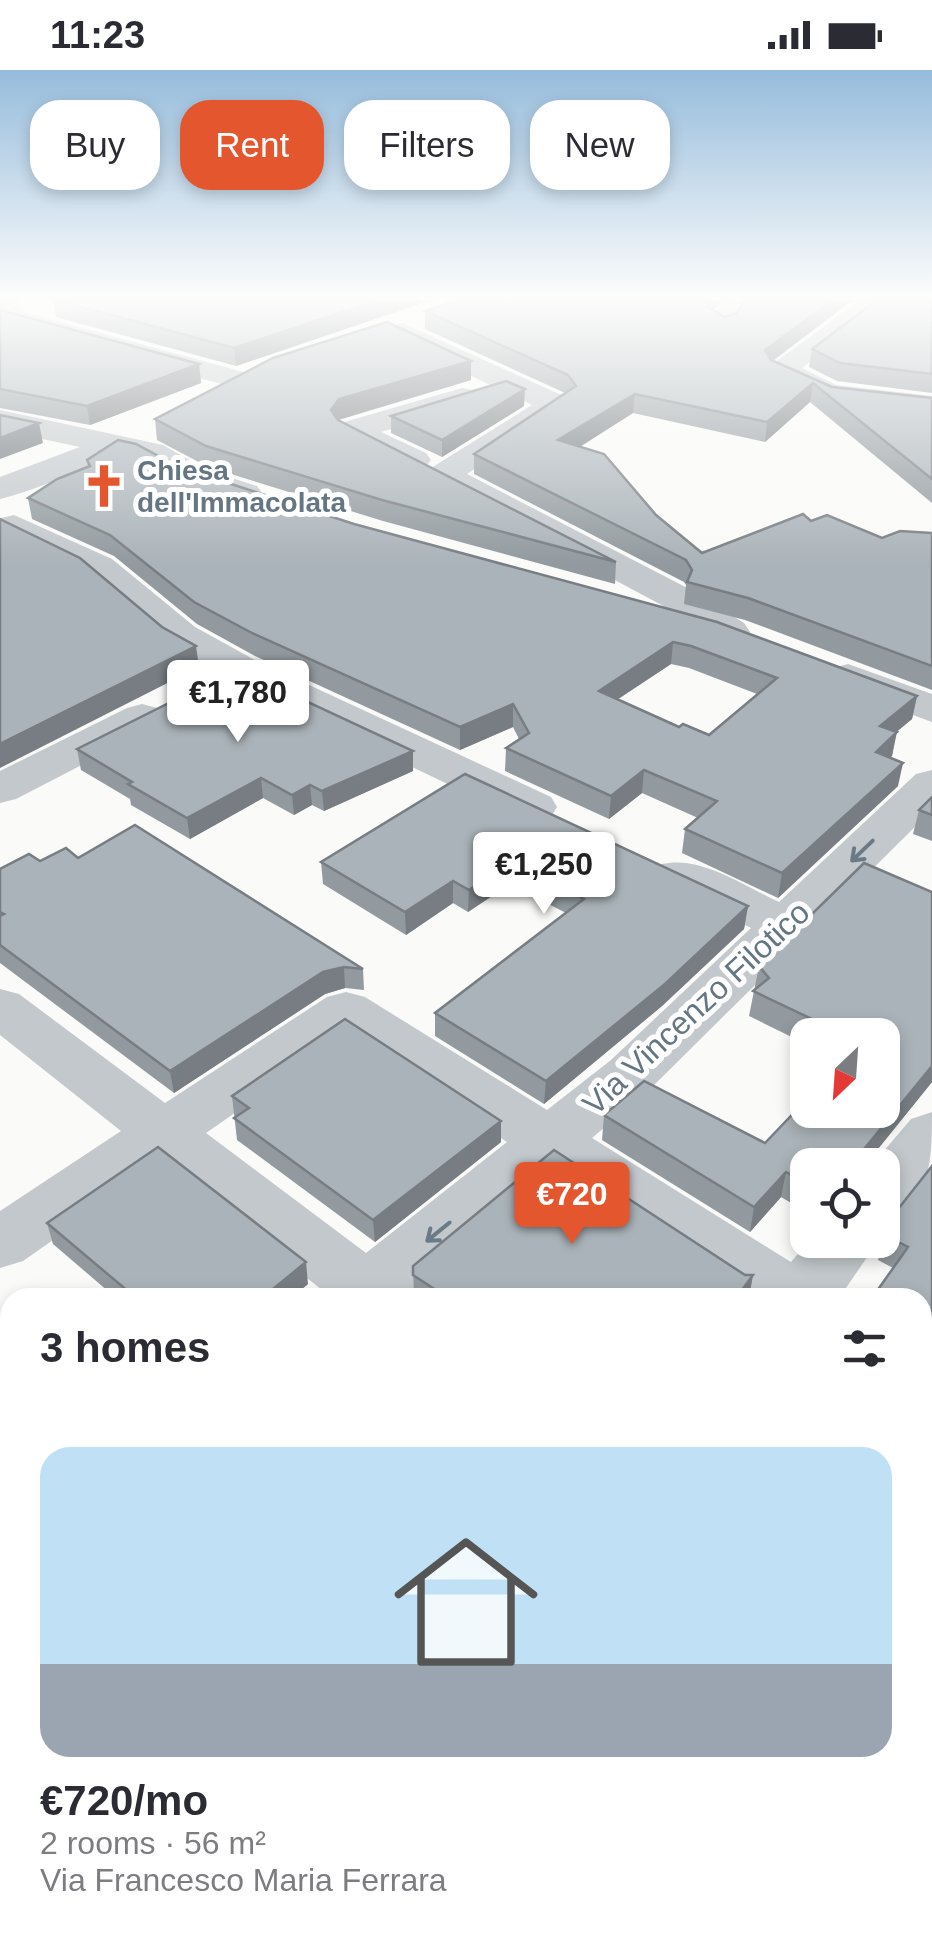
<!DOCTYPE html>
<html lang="en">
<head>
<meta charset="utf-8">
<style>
  :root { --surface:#fff; --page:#f2f2f3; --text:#2b2b33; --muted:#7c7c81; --line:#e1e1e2; --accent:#e4572e }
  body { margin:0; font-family:Arial,sans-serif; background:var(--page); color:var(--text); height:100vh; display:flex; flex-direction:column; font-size:38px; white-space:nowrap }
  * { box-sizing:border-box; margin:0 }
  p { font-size:32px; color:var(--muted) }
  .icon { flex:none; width:55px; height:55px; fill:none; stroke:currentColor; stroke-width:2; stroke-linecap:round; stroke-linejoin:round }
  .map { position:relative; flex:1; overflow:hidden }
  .details { position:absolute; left:0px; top:1218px; width:932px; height:672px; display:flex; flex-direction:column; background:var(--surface); border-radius:30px 30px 0 0; box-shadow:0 5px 15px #0003 }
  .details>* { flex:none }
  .hud { position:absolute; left:30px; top:30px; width:872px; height:90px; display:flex; gap:20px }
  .needle { width:65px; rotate:205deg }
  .controls { position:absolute; left:790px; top:948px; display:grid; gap:20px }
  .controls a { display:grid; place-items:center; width:110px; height:110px; border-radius:20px; background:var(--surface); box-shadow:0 5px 15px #0003; font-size:50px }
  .price { position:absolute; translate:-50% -85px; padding:0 22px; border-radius:10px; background:#fff; color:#222; font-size:32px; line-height:65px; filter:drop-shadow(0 2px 5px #0008) }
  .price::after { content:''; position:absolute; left:50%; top:60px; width:30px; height:22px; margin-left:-15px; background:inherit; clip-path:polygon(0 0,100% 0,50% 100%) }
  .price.selected { background:var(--accent); color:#fff }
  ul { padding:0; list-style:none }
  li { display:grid; align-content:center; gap:20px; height:530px; padding:0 40px }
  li+li { border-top:2px solid var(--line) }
  li span { display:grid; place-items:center; height:310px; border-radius:30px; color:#555 }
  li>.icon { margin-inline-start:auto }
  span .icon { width:180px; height:180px; fill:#fffc; stroke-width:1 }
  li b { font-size:42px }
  h2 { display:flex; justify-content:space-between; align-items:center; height:120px; padding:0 40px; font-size:42px }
  .tag { padding:0 35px; border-radius:30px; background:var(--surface); box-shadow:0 5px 15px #0003; font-size:35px; line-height:90px }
  .tag.selected { background:var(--accent); color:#fff }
  .status { display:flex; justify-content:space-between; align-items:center; height:70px; padding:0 50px; background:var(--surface); direction:ltr }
  .status svg { height:28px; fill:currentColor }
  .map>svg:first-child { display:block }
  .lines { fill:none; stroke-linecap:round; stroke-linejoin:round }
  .minor { fill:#c3c8cc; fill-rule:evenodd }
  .wall { fill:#929a9f; fill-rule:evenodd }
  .shaded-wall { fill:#777d82 }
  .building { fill:#aab3b9; stroke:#777d82; stroke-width:2.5; fill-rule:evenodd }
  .oneway { stroke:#6a7a87 }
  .labels { text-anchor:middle; stroke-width:10; stroke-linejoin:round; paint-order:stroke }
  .far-poi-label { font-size:28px; font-weight:bold; fill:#657683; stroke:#fff; text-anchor:start }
  .street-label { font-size:32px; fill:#657683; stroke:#fff }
</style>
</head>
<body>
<div class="status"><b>11:23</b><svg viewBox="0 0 49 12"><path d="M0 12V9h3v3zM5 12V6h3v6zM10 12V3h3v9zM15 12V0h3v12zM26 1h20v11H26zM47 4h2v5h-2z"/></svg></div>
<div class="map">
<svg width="932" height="1888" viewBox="0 0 932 1888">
  <rect width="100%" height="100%" fill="#fafaf8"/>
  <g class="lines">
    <g class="minor">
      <polygon points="0,230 20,230 20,241 247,303 251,309 247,315 236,318 0,253"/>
      <polygon points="724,230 751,230 732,259 722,261 708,253"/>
      <polygon points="860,230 891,230 802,298 836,315 932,326 932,344 829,332 770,305 766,299"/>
      <polygon points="402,253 566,327 571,334 467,404 697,523 744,553 750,562 744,571 730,574 716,571 669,539 431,412 426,405 431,398 532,335 392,268 388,262 392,256"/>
      <polygon points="462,318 473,320 477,327 473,334 381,362 426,383 431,390 426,397 402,397 341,367 336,360 341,353"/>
      <path d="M 0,340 L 163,375 L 207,400 L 257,416 L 262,423 L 257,430 C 208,442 153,382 118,385 C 109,386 97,393 89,397 C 60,408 30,422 0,429 L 0,407 L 80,377 L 0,360 Z"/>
      <polygon points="14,445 112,489 195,557 253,589 551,727 557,737 551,747 534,751 517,747 223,607 167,575 86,505 1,464 1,448"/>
      <polygon points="848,594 932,624 932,652 833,616 827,607 833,598"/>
      <polygon points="142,634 157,638 164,647 157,656 16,729 0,733 0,701 127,638"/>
      <path d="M 932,700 L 932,740 L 651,1018 L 592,1068 L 791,1192 L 810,1170 L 879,1170 L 839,1228 L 742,1228 L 552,1102 L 409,1222 L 412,1228 L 323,1228 L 326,1223 L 162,1094 L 23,1191 L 0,1198 L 0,1141 L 121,1061 L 0,965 L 0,919 L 19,924 L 165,1033 L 327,927 L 346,922 L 365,927 L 547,1040 L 611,990 L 751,858 L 662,816 L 655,805 L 662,794 C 701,785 744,816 779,832 L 916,704 ZM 346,966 L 507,1072 L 366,1183 L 206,1063 Z"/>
      <path d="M 932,1042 C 932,1091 932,1132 882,1149 L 882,1095 L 872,1095 L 911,1049 Z"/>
      <polygon points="922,1378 932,1381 932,1449 922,1445"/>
      <polygon points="10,1478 10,1555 0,1559 0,1482"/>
      <polygon points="922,1589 932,1592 932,1677 922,1673"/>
      <polygon points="194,1880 291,1880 287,1888 191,1888"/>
    </g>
  </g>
  <g class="wall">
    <polygon points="53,230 431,230 236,296 56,247"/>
    <polygon points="459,230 721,230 714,241 725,247 853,230 773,291 832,317 932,328 932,433 810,332 765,372 633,343 580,377 656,445 702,483 811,451 882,468 932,463 932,620 745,550 684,534 686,515 684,512 474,404 474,384 565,323 425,259 425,241"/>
    <polygon points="932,230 932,323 837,311 809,297 812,279"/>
    <polygon points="0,240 199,294 201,313 90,355 0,338"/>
    <polygon points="471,291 471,310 339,350 616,492 615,514 383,451 208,397 157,370 155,349"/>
    <polygon points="524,336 442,387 391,363 391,346"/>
    <path d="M 87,390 L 179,397 L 354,454 L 917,626 L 912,649 L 896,662 L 892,686 L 890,688 L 898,716 L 778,828 L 682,783 L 685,759 L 698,748 L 642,723 L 609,749 L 505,701 L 506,678 L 519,669 L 513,657 L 460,680 L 255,586 L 197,554 L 114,486 L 32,449 L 28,428 L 88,397 ZM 671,594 L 689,598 L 757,624 L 709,665 L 679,657 L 618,629 Z"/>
    <polygon points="77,679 413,701 324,741 312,735 294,745 263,728 190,769 131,735 130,729 81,700"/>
    <polygon points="465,704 748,836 744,859 662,936 544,1034 435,966 435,943 566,843 510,814 468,842 453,833 406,865 323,814 321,792"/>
    <polygon points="932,727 932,771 913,764 919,740"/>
    <polygon points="78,788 363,899 364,920 345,918 325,924 174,1023 0,893 0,799 40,791"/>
    <polygon points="932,822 932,1012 865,1095 808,1095 808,1143 781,1127 750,1162 602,1070 604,1045 765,1073 805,1030 792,1024 797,999 808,988 808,1040 882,965 808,965 808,975 749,946 759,896"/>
    <polygon points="232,1026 501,1072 375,1172 237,1070"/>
    <polygon points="932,1096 932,1373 922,1367 922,1228 893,1198 878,1190 891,1148"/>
    <polygon points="47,1153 308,1214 291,1228 116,1228 53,1174"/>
    <polygon points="413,1196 749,1228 414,1228"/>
    <polygon points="385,1880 576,1880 570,1888 393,1888"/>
    <polygon points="772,1880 922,1880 932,1888 780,1888"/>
  </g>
  <g class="shaded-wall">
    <polygon points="379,230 431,230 236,296 234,278"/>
    <polygon points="710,230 721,230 704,254 706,236"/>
    <polygon points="833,230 853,230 762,298 765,280"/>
    <polygon points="471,291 471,310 340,349 332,360 331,340 339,329"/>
    <polygon points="199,294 201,313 90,355 87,336"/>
    <polygon points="813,313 810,332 765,372 767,352"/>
    <polygon points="525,319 524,336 442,387 442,370"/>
    <polygon points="635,324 633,343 558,390 558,370"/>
    <polygon points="39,353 43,373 0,389 0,368"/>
    <polygon points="673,572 671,594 597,643 599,621"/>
    <polygon points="196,576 199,597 0,698 0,674"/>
    <polygon points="917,626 912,649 876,679 880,656"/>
    <polygon points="513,634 513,657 460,680 460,657"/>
    <polygon points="897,662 892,686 871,705 876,682"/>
    <polygon points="413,681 413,701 324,741 322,721"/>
    <polygon points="903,693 898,716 778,828 782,803"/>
    <polygon points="644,700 642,723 609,749 611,726"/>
    <polygon points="261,708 263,728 190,769 187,748"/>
    <polygon points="310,715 312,735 294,745 292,725"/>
    <polygon points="510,792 510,814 468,842 469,820"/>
    <polygon points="453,811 453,833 406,865 405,842"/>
    <polygon points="748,836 744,859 662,936 544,1034 546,1011"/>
    <polygon points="344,897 345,918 325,924 174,1023 170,1001 323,902"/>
    <polygon points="932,996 932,1012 865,1095 851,1095"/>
    <polygon points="501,1051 501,1072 375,1172 373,1150"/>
    <polygon points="786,1102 781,1127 750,1162 754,1137"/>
    <polygon points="306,1192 308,1214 291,1228 262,1228"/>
    <polygon points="753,1205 749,1228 736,1228"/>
    <polygon points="10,1428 10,1458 0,1466 0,1436"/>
    <polygon points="125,1880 153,1880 145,1888 118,1888"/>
    <polygon points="565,1880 576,1880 570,1888 560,1888"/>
  </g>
  <g class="building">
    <polygon points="56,230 379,230 234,278"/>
    <polygon points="459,230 710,230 706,236 725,247 737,243 745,230 833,230 765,280 771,290 832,317 932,328 932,409 813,313 767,352 635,324 558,370 604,384 656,445 702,483 803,444 811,451 827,445 882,468 900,461 932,463 932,596 748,528 687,512 692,500 686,490 474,384 576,316 568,305 425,241"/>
    <polygon points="877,230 932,230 932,304 840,293 812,279"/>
    <polygon points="0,240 199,294 87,336 0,319"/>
    <polygon points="387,252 471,291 339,329 331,340 338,350 616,492 382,430 206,376 155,349 273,288"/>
    <polygon points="506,311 525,319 442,370 391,346"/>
    <polygon points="0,345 39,353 0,368"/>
    <path d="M 118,370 L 136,374 L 179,397 L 354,454 L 717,552 L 917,626 L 880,656 L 897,662 L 876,682 L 903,693 L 782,803 L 685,759 L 717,731 L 644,700 L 611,726 L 506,678 L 529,663 L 513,634 L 460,657 L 252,563 L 194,532 L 110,465 L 28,428 L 57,409 L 90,396 L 87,390 ZM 673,572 L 691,576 L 777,608 L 709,665 L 683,654 L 679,657 L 599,621 Z"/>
    <polygon points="0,449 80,488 162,557 196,576 0,674"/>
    <polygon points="237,599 413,681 322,721 310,715 292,725 261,708 187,748 128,714 132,712 77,679"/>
    <polygon points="465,704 748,836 665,914 546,1011 435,943 584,829 510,792 469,820 453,811 405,842 321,792"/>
    <polygon points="932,727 932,745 919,740"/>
    <polygon points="135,755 363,899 344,897 323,902 170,1001 0,875 0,846 4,844 0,842 0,799 29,784 40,791 66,778 78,788"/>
    <polygon points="864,793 932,822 932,996 851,1095 808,1095 808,1114 786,1102 754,1137 604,1045 644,1011 765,1073 808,1028 808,1040 882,1040 882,965 830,965 835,960 753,921 769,908 759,896"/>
    <polygon points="345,949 501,1051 373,1150 234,1048 249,1038 232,1026"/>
    <polygon points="808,988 808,1004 797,999"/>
    <polygon points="158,1077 306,1192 262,1228 136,1228 47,1153"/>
    <polygon points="554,1080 745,1205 753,1205 736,1228 448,1228 413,1205 413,1196"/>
    <polygon points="932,1096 932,1343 922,1338 922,1228 872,1228 908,1177 885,1165 896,1152 891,1148"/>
    <polygon points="0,1266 10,1275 10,1428 0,1436"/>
    <polygon points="10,1524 10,1880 125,1880 118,1888 0,1888 0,1532"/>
    <polygon points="922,1727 932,1735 932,1888 809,1888 800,1880 922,1880"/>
    <polygon points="399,1880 565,1880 561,1885 563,1888 407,1888"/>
  </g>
  <defs><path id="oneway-shaft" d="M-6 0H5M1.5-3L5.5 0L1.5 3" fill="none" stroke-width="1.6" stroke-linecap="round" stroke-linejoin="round" transform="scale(2.5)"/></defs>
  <g class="oneway">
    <use href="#oneway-shaft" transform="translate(862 781) rotate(136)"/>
    <use href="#oneway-shaft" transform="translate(438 1162) rotate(141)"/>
  </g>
  <linearGradient id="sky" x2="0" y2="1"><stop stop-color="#96bcdc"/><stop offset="0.46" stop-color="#fdfdfc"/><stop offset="1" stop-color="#fdfdfc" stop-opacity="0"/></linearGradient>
  <rect width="932" height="495" fill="url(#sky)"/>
  <defs>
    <g id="church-bare" transform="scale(3.45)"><path d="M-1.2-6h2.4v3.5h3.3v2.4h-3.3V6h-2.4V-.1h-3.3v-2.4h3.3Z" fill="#e4572e" stroke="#fff" stroke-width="2.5" paint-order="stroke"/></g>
  </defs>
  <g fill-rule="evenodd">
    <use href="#church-bare" x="104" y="416"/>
  </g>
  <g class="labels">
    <g class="far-poi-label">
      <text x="137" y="410">Chiesa<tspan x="137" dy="32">dell'Immacolata</tspan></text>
    </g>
    <g class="street-label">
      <text transform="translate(696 938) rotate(-43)" y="11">Via Vincenzo Filotico</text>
    </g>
  </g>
</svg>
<div class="controls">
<a><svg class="needle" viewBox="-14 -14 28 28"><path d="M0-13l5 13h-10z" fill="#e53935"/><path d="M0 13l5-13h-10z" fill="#7c7c81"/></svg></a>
<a><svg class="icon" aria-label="locate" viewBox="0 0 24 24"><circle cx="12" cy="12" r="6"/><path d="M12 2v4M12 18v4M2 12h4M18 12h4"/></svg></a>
</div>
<b class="price" style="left:238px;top:675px">€1,780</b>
<b class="price" style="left:544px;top:847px">€1,250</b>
<b class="price selected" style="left:572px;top:1177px">€720</b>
<div class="hud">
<a class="tag">Buy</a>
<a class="tag selected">Rent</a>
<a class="tag">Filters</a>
<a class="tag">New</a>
</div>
<section class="details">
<h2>3 homes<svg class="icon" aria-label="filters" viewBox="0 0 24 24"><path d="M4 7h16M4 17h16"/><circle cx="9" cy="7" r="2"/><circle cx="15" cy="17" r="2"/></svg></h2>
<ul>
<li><span style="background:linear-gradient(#bfe0f5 70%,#9aa5b1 0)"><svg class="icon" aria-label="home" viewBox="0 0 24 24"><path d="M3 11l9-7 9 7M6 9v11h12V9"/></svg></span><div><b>€720/mo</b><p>2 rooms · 56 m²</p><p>Via Francesco Maria Ferrara</p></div></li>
</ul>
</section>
</div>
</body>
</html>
